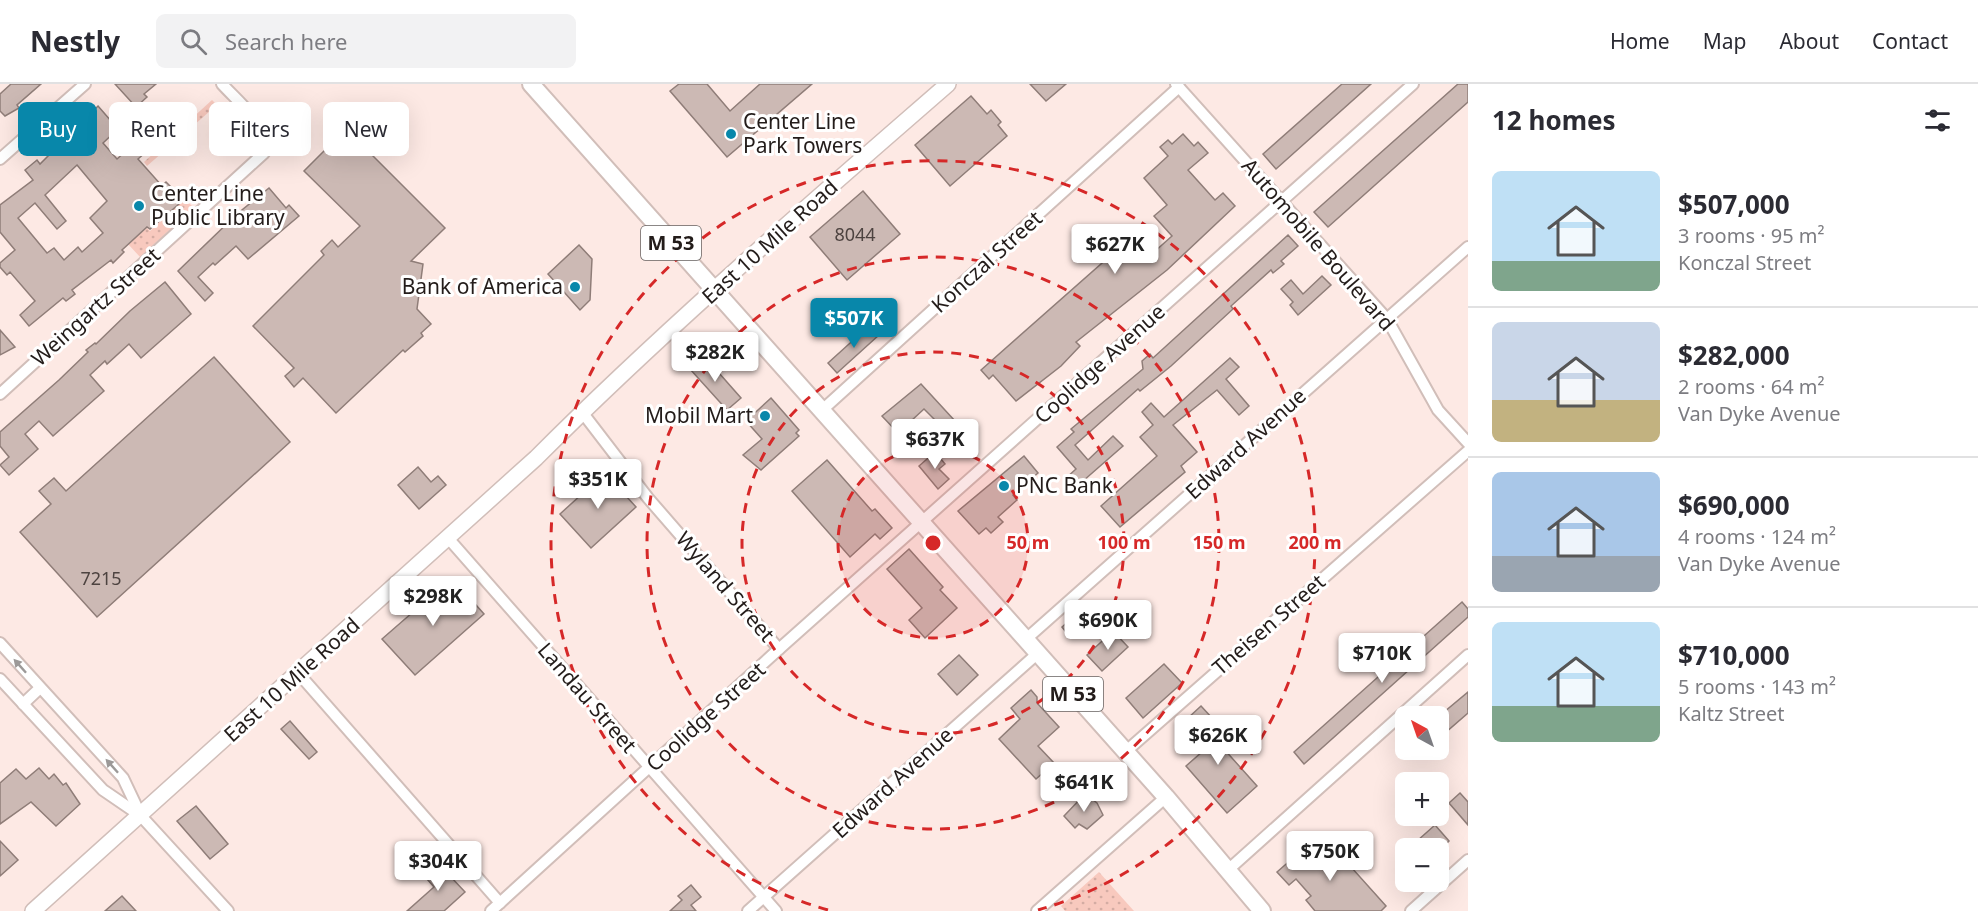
<!DOCTYPE html>
<html lang="en">
<head>
<meta charset="utf-8">
<style>
  :root { --surface:#fff; --page:#f2f2f3; --text:#2b2b33; --muted:#7c7c81; --line:#e1e1e2; --accent:#0887aa }
  body { margin:0; font-family:"Noto Sans",sans-serif; background:var(--page); color:var(--text); height:100vh; display:flex; flex-direction:column; font-size:22px; white-space:nowrap }
  * { box-sizing:border-box; margin:0 }
  p { font-size:20px; color:var(--muted) }
  .icon { flex:none; width:33px; height:33px; fill:none; stroke:currentColor; stroke-width:2; stroke-linecap:round; stroke-linejoin:round }
  .map { position:relative; flex:1; overflow:hidden }
  .drawer { display:flex; flex-direction:column; background:var(--surface); width:510px }
  .drawer>* { flex:none }
  .hud { position:absolute; left:18px; top:18px; width:570px; height:54px; display:flex; gap:12px }
  .needle { width:39px; rotate:320deg }
  .tools { position:absolute; left:1395px; top:622px; display:grid; gap:12px }
  .tools a { display:grid; place-items:center; width:54px; height:54px; border-radius:9px; background:var(--surface); box-shadow:0 6px 24px #0002; font-size:30px }
  .price { position:absolute; translate:-50% -51px; padding:0 14px; border-radius:6px; background:#fff; color:#222; font-size:20px; line-height:39px; filter:drop-shadow(0 2px 3px #0008) }
  .price::after { content:''; position:absolute; left:50%; top:36px; width:18px; height:14px; margin-left:-9px; background:inherit; clip-path:polygon(0 0,100% 0,50% 100%) }
  .price.current { background:var(--accent); color:#fff }
  ul { padding:0; list-style:none }
  li { display:flex; align-items:center; gap:18px; height:150px; padding:0 24px }
  li+li { border-top:2px solid var(--line) }
  li span { display:grid; place-items:center; flex:none; width:168px; height:120px; border-radius:9px; color:#555 }
  li>.icon { margin-inline-start:auto }
  span .icon { width:72px; height:72px; fill:#fffc; stroke-width:1 }
  li b { font-size:26px }
  h2 { display:flex; justify-content:space-between; align-items:center; height:72px; padding:0 24px; font-size:26px }
  .tag { padding:0 21px; border-radius:9px; background:var(--surface); box-shadow:0 6px 24px #0002; font-size:21px; line-height:54px }
  .tag.current { background:var(--accent); color:#fff }
  header { display:flex; align-items:center; gap:36px; box-sizing:border-box; height:84px; padding:0 30px; background:var(--surface); border-bottom:2px solid var(--line) }
  header strong { font-size:28px }
  nav { display:flex; gap:33px; margin-inline-start:auto; font-size:21px }
  .search { width:420px; height:54px; background:var(--page); display:flex; align-items:center; gap:15px; box-sizing:border-box; padding:0 21px; border-radius:9px; color:var(--muted); font-size:22px }
  main { display:flex; flex:1; min-height:0 }
  .map>svg:first-child { display:block }
  .green { fill:url(#green-dots) }
  .building { fill:#ccb9b4; stroke:#8f7d78; stroke-width:1.5; fill-rule:evenodd }
  .lines { fill:none; stroke-linecap:round; stroke-linejoin:round }
  .minor-casing { stroke:#d1beb9; stroke-width:14 }
  .secondary-casing { stroke:#d1beb9; stroke-width:18 }
  .primary-casing { stroke:#d1beb9; stroke-width:20 }
  .minor { stroke:#fff; stroke-width:10 }
  .secondary { stroke:#fff; stroke-width:15 }
  .primary { stroke:#fff; stroke-width:16 }
  .oneway { fill:#9c9998 }
  .ring { fill:none; stroke:#d62828; stroke-width:3; stroke-dasharray:10 8 }
  .poi-dot { fill:#0887aa; stroke:#fff; stroke-width:2 }
  .labels { text-anchor:middle; stroke-width:6; stroke-linejoin:round; paint-order:stroke }
  .number-label { font-size:18px; fill:#4d4340 }
  .shield { fill:#fff; stroke:#65605f; stroke-width:1.5 }
  .shield-label { font-size:20px; font-weight:bold; fill:#231c1a }
  .poi-label { font-size:21px; fill:#231c1a; stroke:#fff; text-anchor:start }
  .street-label { font-size:21px; fill:#231c1a; stroke:#fff }
  .centre { fill:#d62828; stroke:#fff; stroke-width:3 }
  .ring-label { font-size:18px; text-anchor:middle; font-weight:bold; fill:#d62828; stroke:#fff; stroke-width:6; stroke-linejoin:round; paint-order:stroke }
</style>
</head>
<body>
<header>
<strong>Nestly</strong>
<div class="search"><svg class="icon" aria-label="search" viewBox="0 0 24 24"><circle cx="10" cy="10" r="6"/><path d="M15 15l6 6"/></svg>Search here</div>
<nav><a>Home</a><a>Map</a><a>About</a><a>Contact</a></nav>
</header>
<main>
<div class="map">
<svg width="1468" height="827" viewBox="0 0 1468 827">
  <defs>
    <pattern id="green-dots" width="8" height="8" patternUnits="userSpaceOnUse" patternTransform="scale(1.5)"><rect width="8" height="8" fill="#f8c9be"/><path d="M2 2h.1M6 6h.1" fill="none" stroke="#d4aca3" stroke-width="1.8" stroke-linecap="round"/></pattern>
  </defs>
  <rect width="100%" height="100%" fill="#fde9e4"/>
  <g class="green">
    <polygon points="212,16 217,21 147,82 144,78"/>
    <polygon points="182,112 194,124 140,173 128,160 147,144 150,147 180,119"/>
    <polygon points="1099,788 1134,827 1065,827 1061,822"/>
  </g>
  <g class="building">
    <polygon points="11,0 41,0 17,21 19,24 5,32 0,27 0,10"/>
    <polygon points="115,0 156,0 144,10 147,13 136,23"/>
    <polygon points="679,0 707,0 730,27 760,0 812,0 727,73 670,7"/>
    <polygon points="1030,0 1066,0 1046,17"/>
    <polygon points="1342,0 1371,0 1276,85 1263,70"/>
    <polygon points="1458,0 1468,0 1468,18 1328,143 1314,128"/>
    <polygon points="971,12 987,30 991,26 1001,38 998,41 1007,52 950,102 915,61"/>
    <path d="M 98,22 L 118,45 L 103,59 L 117,75 L 152,44 L 161,55 L 138,75 L 162,102 L 166,98 L 180,112 L 175,116 L 179,120 L 150,145 L 147,143 L 122,166 L 124,168 L 113,179 L 111,176 L 72,206 L 75,210 L 66,217 L 63,214 L 29,242 L 20,231 L 35,217 L 10,188 L 7,191 L 0,183 L 0,179 L 15,166 L 0,148 L 0,121 L 33,96 L 25,86 L 37,76 L 40,80 ZM 77,81 L 107,117 L 90,134 L 103,149 L 82,168 L 78,163 L 64,176 L 54,164 L 47,169 L 18,134 L 35,119 L 57,145 L 66,137 L 45,111 Z"/>
    <polygon points="346,45 445,144 411,177 423,180 417,225 431,240 421,249 423,252 405,268 403,266 336,329 303,294 294,303 285,292 294,284 253,242 324,171 321,167 332,156 338,163 360,142 304,87"/>
    <polygon points="1183,50 1194,62 1198,58 1208,69 1188,86 1215,116 1223,109 1235,122 1167,186 1076,258 1080,262 1061,282 1016,317 993,291 989,295 981,286 1127,157 1144,177 1172,152 1154,132 1167,121 1144,94 1168,72 1160,63 1168,56 1172,60"/>
    <polygon points="269,104 286,124 289,121 299,132 248,175 236,162 215,181 213,179 198,193 213,209 205,217 178,187 237,130"/>
    <polygon points="863,107 900,150 847,196 810,153"/>
    <polygon points="1288,151 1298,162 1281,177 1284,180 1273,189 1271,186 1231,222 1233,225 1171,282 1140,307 1138,305 1075,361 1088,376 1113,352 1123,362 1075,404 1066,394 1076,385 1057,363 1074,348 1071,345 1143,285 1142,277 1150,270 1153,274"/>
    <polygon points="579,161 592,175 590,216 580,226 548,190"/>
    <polygon points="1322,192 1331,201 1298,231 1290,221 1293,218 1281,205 1291,196 1303,210"/>
    <polygon points="165,198 191,230 141,274 129,260 107,280 105,277 90,291 104,307 53,352 39,337 25,350 38,365 9,391 0,381 9,373 0,362 0,348 59,296 88,268 86,266 95,259 96,260 130,227"/>
    <polygon points="870,241 879,251 837,289 828,279"/>
    <polygon points="0,246 15,263 0,271"/>
    <polygon points="704,272 741,314 727,326 690,285"/>
    <polygon points="214,273 290,358 97,533 20,448 51,420 39,407 54,394 66,407"/>
    <polygon points="1230,274 1239,283 1226,295 1249,322 1239,331 1217,306 1173,341 1197,368 1181,382 1185,388 1120,443 1101,422 1157,372 1140,353 1153,341 1142,328 1151,319 1164,333"/>
    <polygon points="921,300 955,337 945,346 924,325 898,349 882,332"/>
    <polygon points="771,314 799,346 796,349 799,352 761,386 743,371 762,355 746,337"/>
    <polygon points="935,368 945,380 939,385 949,395 938,405 919,382"/>
    <polygon points="1024,372 1038,389 1013,411 1017,416 998,433 1003,438 991,449 986,444 979,450 958,427"/>
    <polygon points="827,376 872,427 875,425 892,444 880,455 875,450 850,473 792,407"/>
    <polygon points="418,383 431,398 438,392 446,401 419,425 398,401"/>
    <polygon points="605,389 636,423 591,464 560,430"/>
    <polygon points="909,465 943,503 940,506 957,524 925,554 909,536 922,524 887,485"/>
    <polygon points="452,494 484,530 415,591 382,555"/>
    <polygon points="1462,518 1468,525 1468,533 1304,680 1294,668"/>
    <polygon points="1080,527 1088,537 1070,553 1062,543"/>
    <polygon points="1113,547 1128,563 1102,587 1087,571"/>
    <polygon points="959,571 978,591 957,611 938,590"/>
    <polygon points="1164,580 1182,599 1143,634 1126,614"/>
    <polygon points="1031,606 1037,613 1037,619 1059,643 1038,662 1054,679 1036,695 999,655 1020,635 1011,624"/>
    <polygon points="1468,608 1468,629 1438,655 1438,633"/>
    <polygon points="1201,622 1224,647 1215,655 1257,702 1227,729 1186,682 1211,660 1188,634"/>
    <polygon points="290,637 317,668 309,675 281,645"/>
    <polygon points="39,684 49,695 54,690 63,701 66,699 80,720 56,742 31,718 0,740 0,699 16,685 26,695"/>
    <polygon points="1460,709 1468,718 1468,741 1449,719"/>
    <polygon points="1085,710 1097,719 1103,731 1087,745 1079,740 1075,744 1064,732"/>
    <polygon points="196,722 228,760 210,775 177,737"/>
    <polygon points="1435,741 1449,757 1446,760 1448,763 1441,770 1438,765 1408,765"/>
    <polygon points="1316,754 1338,779 1343,774 1386,822 1381,827 1315,827 1306,816 1311,812 1296,795 1289,801 1277,788"/>
    <polygon points="0,757 18,776 0,792"/>
    <polygon points="430,777 446,795 450,792 465,808 444,827 407,827 434,803 420,787"/>
    <polygon points="691,801 701,813 691,821 696,827 670,827 682,816 678,812"/>
    <polygon points="122,812 136,827 105,827"/>
  </g>
  <g class="lines">
    <g class="minor-casing">
      <g id="minor">
        <polyline points="1176,0 1387,235 1438,326 1468,359"/>
        <polyline points="0,75 85,0"/>
        <path d="M 0,310 L 264,69 C 270,42 239,19 222,0"/>
        <polyline points="582,328 648,414 779,565"/>
        <polyline points="820,328 1179,3"/>
        <polyline points="448,454 776,827"/>
        <polyline points="1025,556 1468,163"/>
        <polyline points="0,559 123,694 141,732"/>
        <polyline points="299,590 500,819"/>
        <polyline points="0,595 103,706 141,732 228,827"/>
        <polyline points="23,620 40,604"/>
        <polyline points="1124,669 1468,367"/>
        <polyline points="1228,786 1468,571"/>
        <polyline points="491,827 779,565 1413,0"/>
        <polyline points="748,827 1037,570"/>
        <polyline points="1037,827 1166,713"/>
        <polyline points="1411,827 1468,776"/>
      </g>
    </g>
    <g class="secondary-casing">
      <path id="secondary" d="M 33,827 L 536,374 C 667,243 808,122 948,0"/>
    </g>
    <g class="primary-casing">
      <polyline id="primary" points="531,0 1166,713 1262,827"/>
    </g>
    <use href="#minor" class="minor"/>
    <use href="#secondary" class="secondary"/>
    <use href="#primary" class="primary"/>
  </g>
  <defs><path id="oneway-solid" d="M-6-.8H1V-3.2L6.5 0L1 3.2V.8H-6Z" transform="scale(1.5)"/></defs>
  <g class="oneway">
    <use href="#oneway-solid" transform="translate(20 582) rotate(-132)"/>
    <use href="#oneway-solid" transform="translate(112 682) rotate(-132)"/>
  </g>
  <circle cx="933" cy="459" r="95" fill="#d62828" fill-opacity=".12"/>
  <g class="ring">
    <circle cx="933" cy="459" r="95"/>
    <circle cx="933" cy="459" r="191"/>
    <circle cx="933" cy="459" r="286"/>
    <path d="M828 826A382 382 0 1 1 1038 826"/>
  </g>
  <g class="poi-dot">
    <circle cx="731" cy="50" r="6"/>
    <circle cx="139" cy="122" r="6"/>
    <circle cx="575" cy="203" r="6"/>
    <circle cx="765" cy="332" r="6"/>
    <circle cx="1004" cy="402" r="6"/>
  </g>
  <g class="labels">
    <g class="number-label">
      <text x="855" y="157">8044</text>
      <text x="101" y="501">7215</text>
    </g>
    <g class="shield">
      <rect x="641" y="142" width="60" height="34" rx="4.5"/>
      <rect x="1043" y="593" width="60" height="34" rx="4.5"/>
    </g>
    <g class="shield-label">
      <text x="671" y="166">M 53</text>
      <text x="1073" y="617">M 53</text>
    </g>
    <g class="poi-label">
      <text x="743" y="45">Center Line<tspan x="743" dy="24">Park Towers</tspan></text>
      <text x="151" y="117">Center Line<tspan x="151" dy="24">Public Library</tspan></text>
      <text x="563" y="210" text-anchor="end">Bank of America</text>
      <text x="753" y="339" text-anchor="end">Mobil Mart</text>
      <text x="1016" y="409">PNC Bank</text>
    </g>
    <g class="street-label">
      <text transform="translate(770 158) rotate(-42)" y="7">East 10 Mile Road</text>
      <text transform="translate(1318 161) rotate(49)" y="7">Automobile Boulevard</text>
      <text transform="translate(987 178) rotate(-42)" y="7">Konczal Street</text>
      <text transform="translate(96 223) rotate(-42)" y="7">Weingartz Street</text>
      <text transform="translate(1100 280) rotate(-42)" y="7">Coolidge Avenue</text>
      <text transform="translate(1246 360) rotate(-42)" y="7">Edward Avenue</text>
      <text transform="translate(725 503) rotate(49)" y="7">Wyland Street</text>
      <text transform="translate(1269 541) rotate(-41)" y="7">Theisen Street</text>
      <text transform="translate(292 596) rotate(-42)" y="7">East 10 Mile Road</text>
      <text transform="translate(587 614) rotate(49)" y="7">Landau Street</text>
      <text transform="translate(706 633) rotate(-42)" y="7">Coolidge Street</text>
      <text transform="translate(893 699) rotate(-42)" y="7">Edward Avenue</text>
    </g>
  </g>
  <circle cx="933" cy="459" r="9" class="centre"/>
  <g class="ring-label">
    <text x="1028" y="465">50 m</text>
    <text x="1124" y="465">100 m</text>
    <text x="1219" y="465">150 m</text>
    <text x="1315" y="465">200 m</text>
  </g>
</svg>
<div class="tools">
<a><svg class="needle" viewBox="-14 -14 28 28"><path d="M0-13l5 13h-10z" fill="#e53935"/><path d="M0 13l5-13h-10z" fill="#7c7c81"/></svg></a>
<a>+</a>
<a>−</a>
</div>
<b class="price" style="left:1115px;top:191px">$627K</b>
<b class="price current" style="left:854px;top:265px">$507K</b>
<b class="price" style="left:715px;top:299px">$282K</b>
<b class="price" style="left:935px;top:386px">$637K</b>
<b class="price" style="left:598px;top:426px">$351K</b>
<b class="price" style="left:433px;top:543px">$298K</b>
<b class="price" style="left:1108px;top:567px">$690K</b>
<b class="price" style="left:1382px;top:600px">$710K</b>
<b class="price" style="left:1218px;top:682px">$626K</b>
<b class="price" style="left:1084px;top:729px">$641K</b>
<b class="price" style="left:1330px;top:798px">$750K</b>
<b class="price" style="left:438px;top:808px">$304K</b>
<div class="hud">
<a class="tag current">Buy</a>
<a class="tag">Rent</a>
<a class="tag">Filters</a>
<a class="tag">New</a>
</div>
</div>
<section class="drawer">
<h2>12 homes<svg class="icon" aria-label="filters" viewBox="0 0 24 24"><path d="M4 7h16M4 17h16"/><circle cx="9" cy="7" r="2"/><circle cx="15" cy="17" r="2"/></svg></h2>
<ul>
<li><span style="background:linear-gradient(#bfe0f5 75%,#7fa58c 0)"><svg class="icon" aria-label="home" viewBox="0 0 24 24"><path d="M3 11l9-7 9 7M6 9v11h12V9"/></svg></span><div><b>$507,000</b><p>3 rooms · 95 m²</p><p>Konczal Street</p></div></li>
<li><span style="background:linear-gradient(#c9d6e8 65%,#c2b280 0)"><svg class="icon" aria-label="home" viewBox="0 0 24 24"><path d="M3 11l9-7 9 7M6 9v11h12V9"/></svg></span><div><b>$282,000</b><p>2 rooms · 64 m²</p><p>Van Dyke Avenue</p></div></li>
<li><span style="background:linear-gradient(#a9c7e8 70%,#9aa5b1 0)"><svg class="icon" aria-label="home" viewBox="0 0 24 24"><path d="M3 11l9-7 9 7M6 9v11h12V9"/></svg></span><div><b>$690,000</b><p>4 rooms · 124 m²</p><p>Van Dyke Avenue</p></div></li>
<li><span style="background:linear-gradient(#bfe0f5 70%,#7fa58c 0)"><svg class="icon" aria-label="home" viewBox="0 0 24 24"><path d="M3 11l9-7 9 7M6 9v11h12V9"/></svg></span><div><b>$710,000</b><p>5 rooms · 143 m²</p><p>Kaltz Street</p></div></li>
</ul>
</section>
</main>
</body>
</html>
